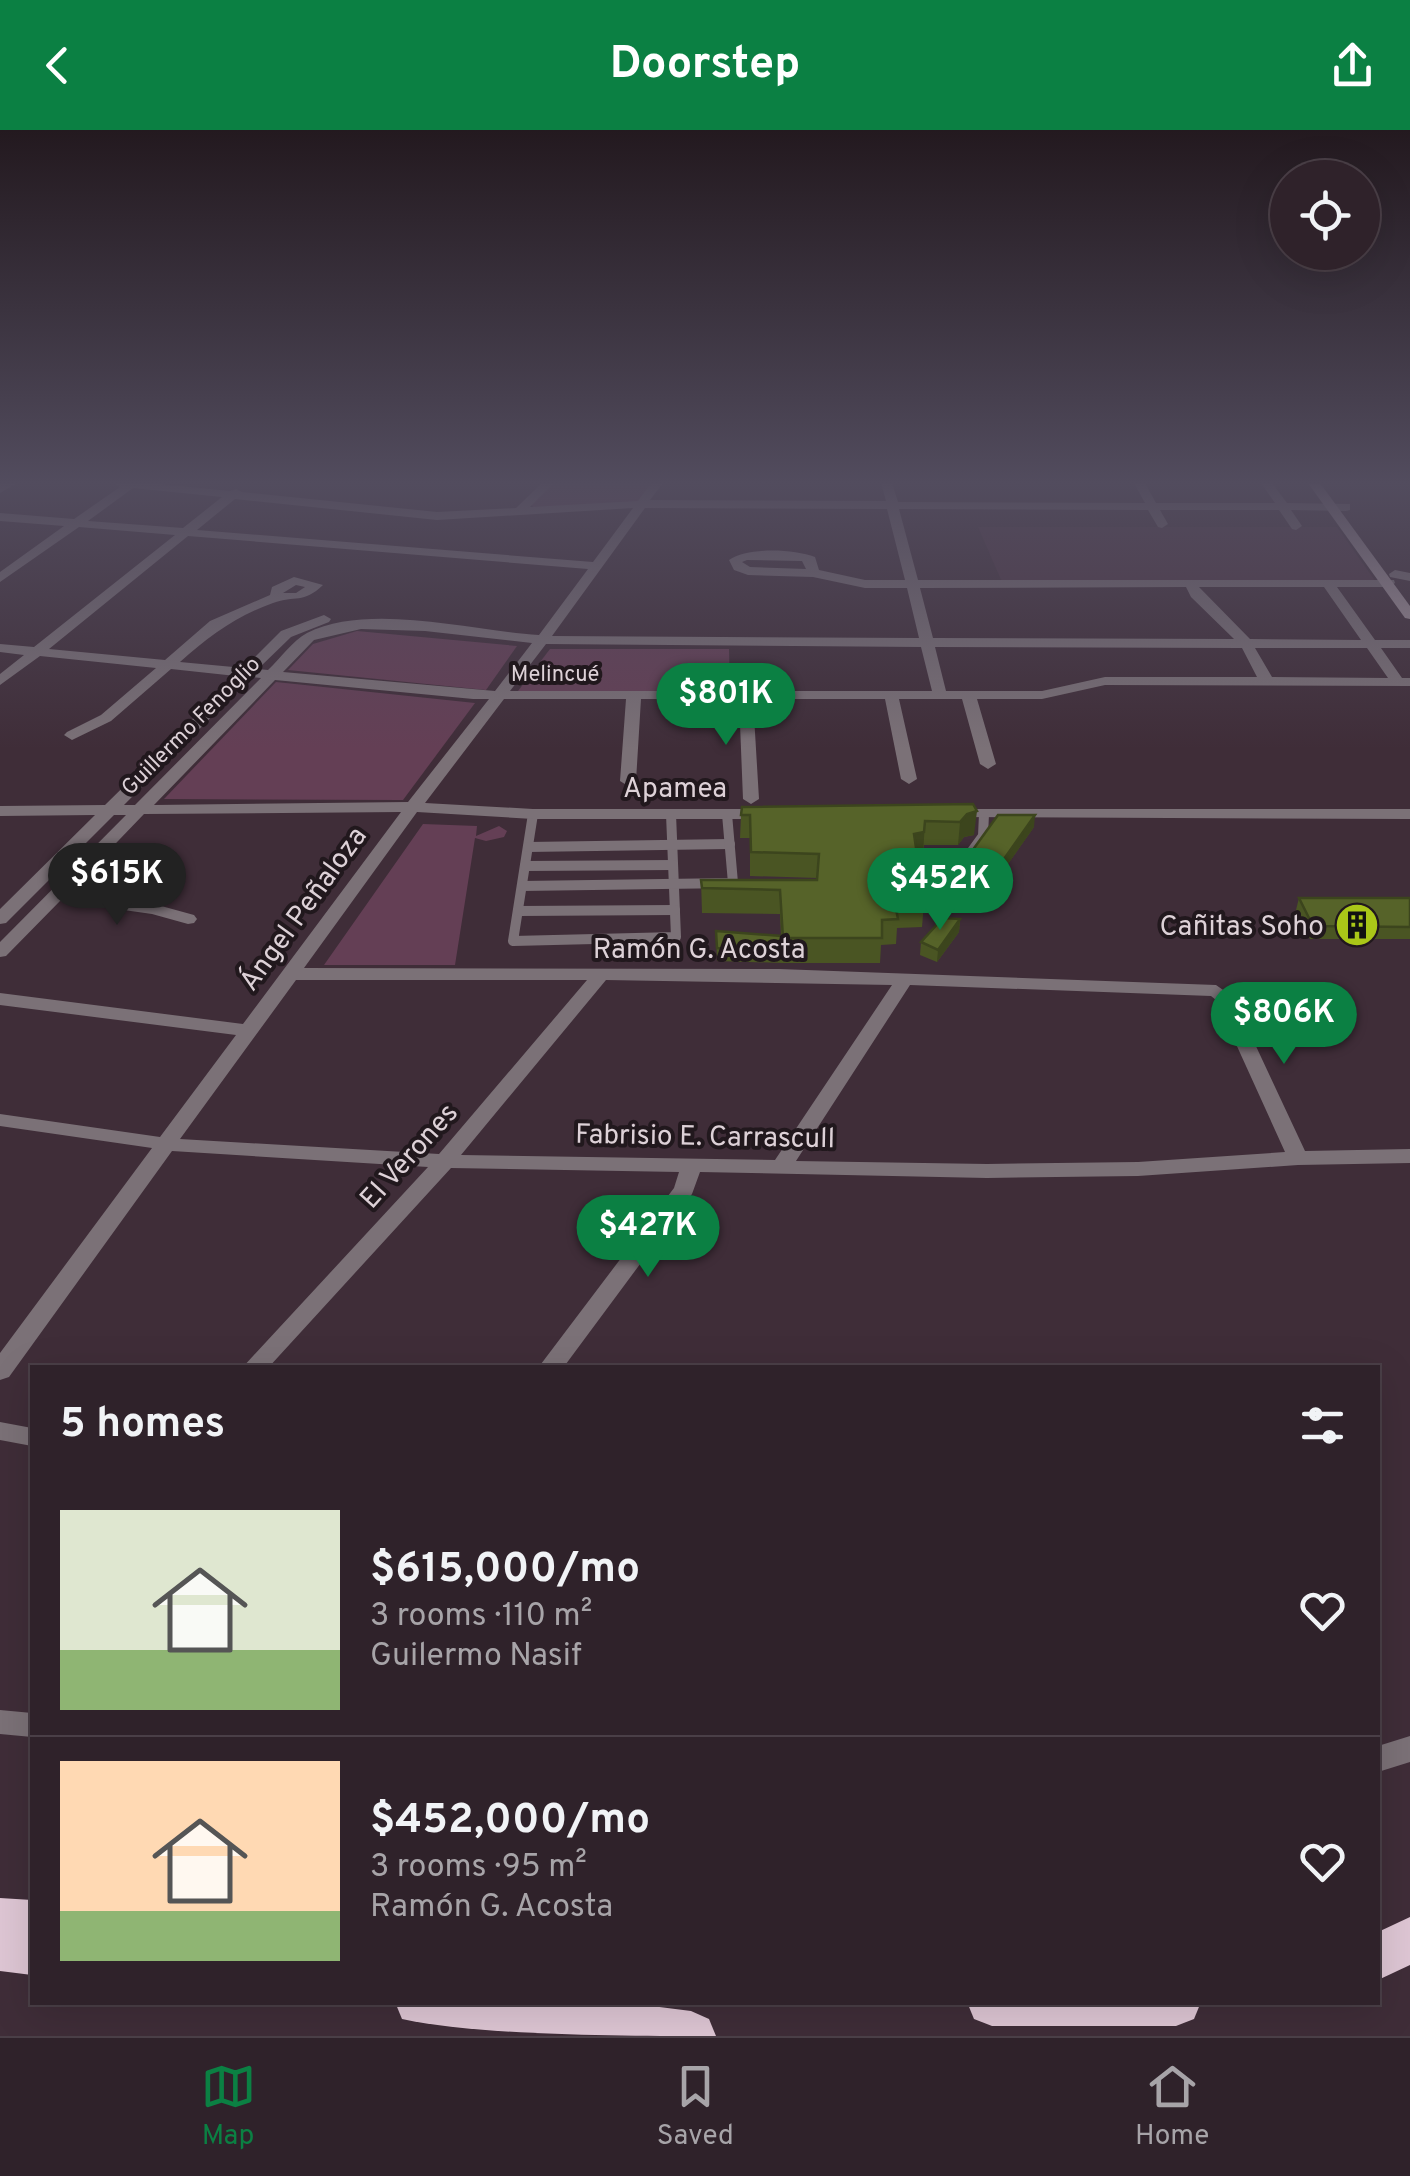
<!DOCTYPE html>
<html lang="en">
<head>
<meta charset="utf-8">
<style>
  :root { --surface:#2f222a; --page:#3b2f36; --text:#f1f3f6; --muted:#a7a4a8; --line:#4a3f47; --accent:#0b8043 }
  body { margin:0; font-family:Overpass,sans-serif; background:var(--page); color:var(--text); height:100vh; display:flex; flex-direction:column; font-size:38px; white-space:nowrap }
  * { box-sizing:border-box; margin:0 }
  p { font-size:32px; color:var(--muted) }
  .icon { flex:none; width:55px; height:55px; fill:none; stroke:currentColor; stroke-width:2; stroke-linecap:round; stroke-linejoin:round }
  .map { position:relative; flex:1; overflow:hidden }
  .details { position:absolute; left:30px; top:1235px; width:1350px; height:640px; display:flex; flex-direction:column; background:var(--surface); border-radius:0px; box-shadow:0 10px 40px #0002,0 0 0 2px var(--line) }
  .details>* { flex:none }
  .controls { position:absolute; left:1270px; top:30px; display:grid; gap:20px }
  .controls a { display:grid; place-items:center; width:110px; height:110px; border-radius:50%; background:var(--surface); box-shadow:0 10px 40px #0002,0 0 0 2px var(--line); font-size:50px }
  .price { position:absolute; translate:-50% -85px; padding:0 22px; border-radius:35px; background:var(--accent); color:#fff; font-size:32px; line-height:65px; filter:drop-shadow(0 2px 5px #0008) }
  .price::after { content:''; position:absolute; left:50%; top:60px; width:30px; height:22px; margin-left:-15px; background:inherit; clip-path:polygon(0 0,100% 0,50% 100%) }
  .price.selected { background:#222; color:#fff }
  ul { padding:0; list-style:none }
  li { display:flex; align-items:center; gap:30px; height:250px; padding:0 30px }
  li+li { border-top:2px solid var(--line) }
  li span { display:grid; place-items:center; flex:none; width:280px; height:200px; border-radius:0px; color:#555 }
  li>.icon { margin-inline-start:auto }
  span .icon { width:120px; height:120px; fill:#fffc; stroke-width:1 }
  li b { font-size:42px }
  h2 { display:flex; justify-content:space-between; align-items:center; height:120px; padding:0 30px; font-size:42px }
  header { display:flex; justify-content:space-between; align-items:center; height:130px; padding:0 30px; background:var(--accent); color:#fff; font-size:45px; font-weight:700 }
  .dock { display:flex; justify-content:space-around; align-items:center; height:140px; border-top:2px solid var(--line); background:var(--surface); font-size:28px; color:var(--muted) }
  .dock a { display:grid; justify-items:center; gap:5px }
  .dock .selected { color:var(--accent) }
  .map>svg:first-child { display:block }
  .built { fill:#4c3342 }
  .green { fill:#643f55 }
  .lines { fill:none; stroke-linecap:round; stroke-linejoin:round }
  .service { stroke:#7b7177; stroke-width:10 }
  .minor { fill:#7b7177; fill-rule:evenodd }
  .tertiary { fill:#7b7177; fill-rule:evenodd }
  .secondary { fill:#a3949c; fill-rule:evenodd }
  .motorway { fill:#dec6d4; fill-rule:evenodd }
  .wall { fill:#4a5523 }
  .shaded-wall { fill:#3c451d }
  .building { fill:#566329; stroke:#3c451d; stroke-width:2.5 }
  .labels { text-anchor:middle; stroke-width:8; stroke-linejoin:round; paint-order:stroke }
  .far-street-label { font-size:22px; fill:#ddd1d7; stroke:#21181d }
  .street-label { font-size:28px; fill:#ddd1d7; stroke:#21181d }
  .poi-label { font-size:28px; fill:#ddd1d7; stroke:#21181d; text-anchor:end }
</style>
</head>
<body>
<header><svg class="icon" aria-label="back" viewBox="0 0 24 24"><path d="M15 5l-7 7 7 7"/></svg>Doorstep<svg class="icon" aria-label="share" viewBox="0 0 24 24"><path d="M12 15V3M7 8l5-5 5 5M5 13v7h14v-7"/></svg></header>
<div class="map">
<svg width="1410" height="1906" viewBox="0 0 1410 1906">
  <rect width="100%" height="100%" fill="#3f2d38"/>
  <polygon class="built" points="978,397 1337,397 1376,452 1002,452"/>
  <g class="green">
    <polygon points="554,353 653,353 641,373 533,377 531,374"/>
    <polygon points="357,501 517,516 486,560 288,540 313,514"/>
    <polygon points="550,519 729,519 730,561 518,561"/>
    <polygon points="276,552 475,573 403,670 164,669"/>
    <polygon points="423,694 477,696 476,706 499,696 507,701 504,707 486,711 475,708 455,835 324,835"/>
  </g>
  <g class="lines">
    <g class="service">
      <polyline points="533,684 513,811 676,807 671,684"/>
      <polyline points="528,717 730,714"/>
      <polyline points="525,736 673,735"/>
      <polyline points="522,756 733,753 727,684"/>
      <polyline points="937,769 983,706 984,684"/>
      <polyline points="518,781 675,780"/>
    </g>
    <g class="minor">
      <polygon points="4,353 17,353 0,363 0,355"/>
      <path d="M 114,353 L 149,353 L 230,361 L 236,359 L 242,362 L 437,382 L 516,378 L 542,353 L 554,353 L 530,377 L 638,371 L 651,353 L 663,353 L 650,370 L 886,371 L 881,353 L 892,353 L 898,372 L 1145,373 L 1134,353 L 1145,353 L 1156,373 L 1275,373 L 1261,353 L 1272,353 L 1287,373 L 1350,374 L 1350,380 L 1346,381 L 1291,380 L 1302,396 L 1296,400 L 1292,399 L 1279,380 L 1160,380 L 1168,394 L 1162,398 L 1158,397 L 1148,380 L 899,379 L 918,450 L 1394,450 L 1395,453 L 1389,457 L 1337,457 L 1375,510 L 1410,510 L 1410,518 L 1381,518 L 1402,548 L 1410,548 L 1410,556 L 1105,555 L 1042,569 L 977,569 L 996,634 L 988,639 L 980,634 L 962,569 L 899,569 L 917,649 L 909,654 L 901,649 L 885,569 L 753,569 L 759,669 L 751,674 L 743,669 L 739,569 L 641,569 L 636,651 L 628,656 L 620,651 L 626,569 L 504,569 L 425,673 L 533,679 L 768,679 L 776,684 L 768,689 L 533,689 L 417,682 L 304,838 L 779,839 L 1216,855 L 1233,867 L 1305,1021 L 1410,1019 L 1410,1033 L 1298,1035 L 1138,1046 L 987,1048 L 700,1042 L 692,1064 L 563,1238 L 538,1238 L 674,1058 L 679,1042 L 451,1038 L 268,1238 L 242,1238 L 428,1037 L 172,1021 L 9,1247 L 0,1250 L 0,1223 L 152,1018 L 0,996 L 0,984 L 160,1007 L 236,905 L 0,875 L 0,863 L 243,894 L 401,682 L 144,684 L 69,762 L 154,774 L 194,785 L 197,789 L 194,793 L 188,794 L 152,784 L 60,771 L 6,826 L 0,827 L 0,812 L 126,685 L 114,685 L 6,793 L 0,794 L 0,779 L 95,685 L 0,686 L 0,676 L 105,675 L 236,546 L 171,539 L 111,591 L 72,610 L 64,605 L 67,602 L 101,585 L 156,538 L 40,526 L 0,555 L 0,544 L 24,525 L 0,522 L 0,514 L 34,517 L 175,405 L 79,397 L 0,452 L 0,442 L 64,396 L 0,391 L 0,383 L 74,389 L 120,357 ZM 133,358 L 222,367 L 183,398 L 88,391 ZM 235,369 L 437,390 L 633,378 L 593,432 L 197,400 ZM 645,378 L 887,379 L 905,450 L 865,450 L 819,440 L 815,427 C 793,419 748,417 729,430 L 734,440 L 748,445 L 813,447 L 865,458 L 907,458 L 919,508 L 552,506 ZM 188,406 L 588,439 L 539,505 C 471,501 370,472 307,503 C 293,510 280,529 268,540 L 258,539 L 291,507 L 329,492 L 331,489 L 324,485 L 281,501 L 244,538 L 180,532 C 209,506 236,486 273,473 C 295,465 303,474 323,455 L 294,447 L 272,457 L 270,465 L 210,491 L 165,530 L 49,519 ZM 747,430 L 802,431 L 806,439 L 750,437 L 742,432 ZM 296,455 L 305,457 L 296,463 L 283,463 ZM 1186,457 L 1191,467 L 1234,509 L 933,508 L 920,458 ZM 1199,457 L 1324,457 L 1361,510 L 1250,509 ZM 361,499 L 425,501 L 532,513 L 495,561 L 283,542 L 314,510 ZM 546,514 L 921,517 L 932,561 L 510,561 ZM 935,517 L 1242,518 L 1257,547 L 1105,547 L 1042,561 L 946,561 ZM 1255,518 L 1367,518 L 1388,548 L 1272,547 ZM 251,547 L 261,548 L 135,675 L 124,675 ZM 275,550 L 473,569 L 489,569 L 408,672 L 154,675 ZM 296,850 L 587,850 L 439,1024 L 180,1009 ZM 606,850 L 892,855 L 775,1030 L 461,1025 ZM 910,855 L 1211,866 L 1216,870 L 1285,1022 L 1138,1032 L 987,1034 L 796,1031 Z"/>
      <polygon points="1395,440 1410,443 1410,451 1390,447 1389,444"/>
      <polygon points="952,679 1410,679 1410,689 946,687 946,681"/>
      <polygon points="0,1292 32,1298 32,1316 0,1310"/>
    </g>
    <g class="tertiary">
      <polygon points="0,1580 32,1583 32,1607 0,1604"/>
      <polygon points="1410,1606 1410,1632 1378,1642 1378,1616"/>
    </g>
    <polygon class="secondary" points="1308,353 1320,353 1410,476 1410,489 1405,488"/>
    <g class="motorway">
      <polygon points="0,1768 32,1770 32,1845 0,1841"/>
      <polygon points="1410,1787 1410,1835 1378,1850 1378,1802"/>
      <path d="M 395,1872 L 620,1872 L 691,1881 L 709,1889 L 716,1906 C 631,1906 478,1906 402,1889 Z"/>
      <polygon points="967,1872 1201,1872 1194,1889 1176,1896 992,1896 974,1889"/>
    </g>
  </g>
  <g class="wall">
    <polygon points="973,674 974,705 964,707 958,715 924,715 923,725 917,726 924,773 922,797 897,798 896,814 881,815 880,833 783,833 717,831 716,801 781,806 780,784 702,783 701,750 817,750 818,748 750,746 750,708 740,708 741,685"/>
    <polygon points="1034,697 1003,741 971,733 972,721"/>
    <polygon points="1299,768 1410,768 1410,809 1310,809 1296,780"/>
    <polygon points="960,789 959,802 937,832 920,825 921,812"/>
  </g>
  <g class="shaded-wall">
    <polygon points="977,681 974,705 964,707 958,715 960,692 967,684"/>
    <polygon points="1035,685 1034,697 1003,741 1004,729"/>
    <polygon points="925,691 923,725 912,728 914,704"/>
    <polygon points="960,789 959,802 937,832 938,820"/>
  </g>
  <g class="building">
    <polygon points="973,674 977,681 967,684 960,692 925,691 924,702 914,704 924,773 895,774 898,789 882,790 882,808 783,808 780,760 702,758 701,750 817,750 819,724 751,722 750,685 741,685 742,677"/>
    <polygon points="998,685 1035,685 1004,729 972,721"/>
    <polygon points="1299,768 1410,768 1410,797 1313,796"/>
    <polygon points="943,788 960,789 938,820 921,812"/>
    <polygon points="716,801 782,806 783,821 717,818"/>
  </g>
  <linearGradient id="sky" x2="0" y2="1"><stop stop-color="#23191f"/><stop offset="0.57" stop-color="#524c5e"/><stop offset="1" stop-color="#524c5e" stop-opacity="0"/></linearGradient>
  <rect width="1410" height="619" fill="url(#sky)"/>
  <defs>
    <g id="building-disc" transform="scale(2.25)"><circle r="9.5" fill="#aac718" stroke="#21181d"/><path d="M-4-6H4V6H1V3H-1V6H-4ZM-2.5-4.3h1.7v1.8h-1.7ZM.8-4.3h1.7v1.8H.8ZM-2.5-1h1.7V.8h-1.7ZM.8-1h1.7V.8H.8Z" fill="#111"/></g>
  </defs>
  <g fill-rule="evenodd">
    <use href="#building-disc" x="1357" y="795"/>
  </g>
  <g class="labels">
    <g class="far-street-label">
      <text x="555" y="551">Melincué</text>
      <text transform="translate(190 595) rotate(-45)" y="8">Guillermo Fenoglio</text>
    </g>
    <g class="street-label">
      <text x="675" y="667">Apamea</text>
      <text transform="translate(302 778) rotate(-54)" y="10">Ángel Peñaloza</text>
      <text x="699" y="828">Ramón G. Acosta</text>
      <text transform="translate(705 1005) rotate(1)" y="10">Fabrisio E. Carrascull</text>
      <text transform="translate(408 1025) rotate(-48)" y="10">El Verones</text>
    </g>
    <g class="poi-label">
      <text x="1324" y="805">Cañitas Soho</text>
    </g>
  </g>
</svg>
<div class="controls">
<a><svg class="icon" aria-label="locate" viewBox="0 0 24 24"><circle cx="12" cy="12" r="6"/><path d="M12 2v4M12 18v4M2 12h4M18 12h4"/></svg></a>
</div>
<b class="price" style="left:726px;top:618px">$801K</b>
<b class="price selected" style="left:117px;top:798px">$615K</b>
<b class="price" style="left:940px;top:803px">$452K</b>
<b class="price" style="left:1284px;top:937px">$806K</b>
<b class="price" style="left:648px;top:1150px">$427K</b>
<section class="details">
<h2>5 homes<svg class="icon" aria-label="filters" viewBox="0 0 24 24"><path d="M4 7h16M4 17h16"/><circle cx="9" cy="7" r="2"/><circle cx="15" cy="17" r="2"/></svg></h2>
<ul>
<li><span style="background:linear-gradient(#dfe7d0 70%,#8fb573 0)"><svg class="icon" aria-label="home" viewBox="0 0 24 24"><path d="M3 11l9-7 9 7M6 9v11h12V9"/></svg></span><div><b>$615,000/mo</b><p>3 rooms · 110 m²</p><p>Guilermo Nasif</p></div><svg class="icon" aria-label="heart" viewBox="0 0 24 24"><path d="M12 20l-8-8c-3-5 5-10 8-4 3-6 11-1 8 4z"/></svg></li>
<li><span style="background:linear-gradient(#ffd9b3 75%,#8fb573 0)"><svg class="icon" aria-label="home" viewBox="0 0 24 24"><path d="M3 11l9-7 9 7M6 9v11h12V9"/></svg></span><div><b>$452,000/mo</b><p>3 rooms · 95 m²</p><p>Ramón G. Acosta</p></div><svg class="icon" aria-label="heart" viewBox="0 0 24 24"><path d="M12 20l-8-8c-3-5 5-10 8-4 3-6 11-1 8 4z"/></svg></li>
</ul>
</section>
</div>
<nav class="dock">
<a class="selected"><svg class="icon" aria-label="map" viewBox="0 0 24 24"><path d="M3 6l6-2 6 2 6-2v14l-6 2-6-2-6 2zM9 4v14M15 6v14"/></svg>Map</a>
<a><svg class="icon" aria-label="saved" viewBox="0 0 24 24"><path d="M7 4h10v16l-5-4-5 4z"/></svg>Saved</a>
<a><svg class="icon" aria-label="home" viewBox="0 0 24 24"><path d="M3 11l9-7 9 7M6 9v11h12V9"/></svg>Home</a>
</nav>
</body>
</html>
